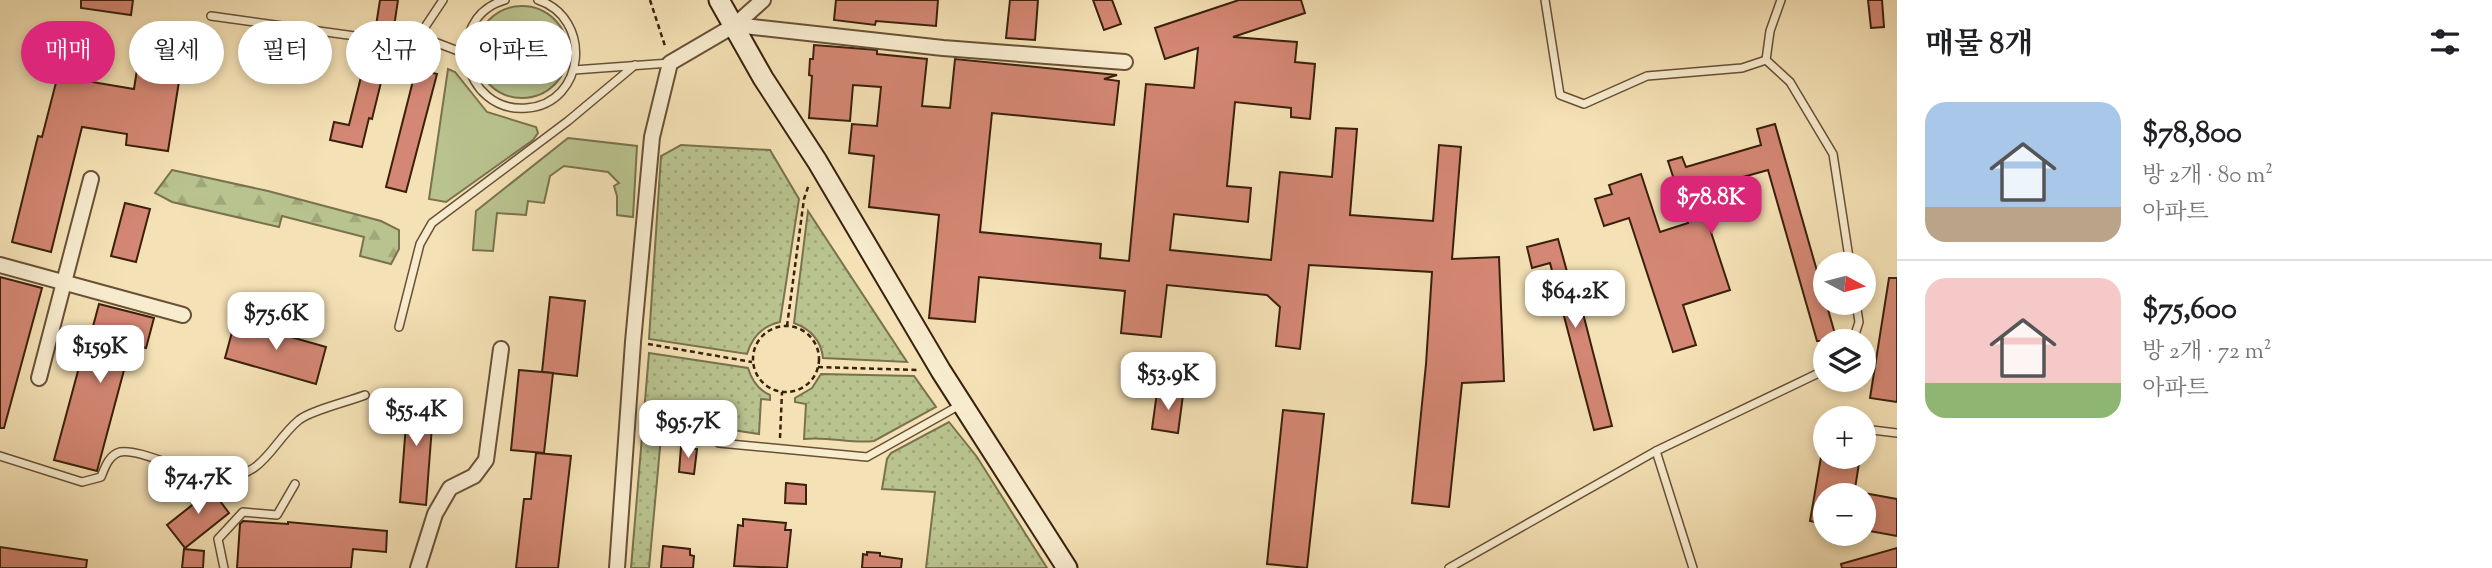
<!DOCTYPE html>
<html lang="ko">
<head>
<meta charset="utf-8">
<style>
  :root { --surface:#fff; --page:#f6f6f6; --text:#202124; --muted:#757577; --line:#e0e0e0; --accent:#db2777 }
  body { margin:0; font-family:"Sorts Mill Goudy","Noto Serif KR",serif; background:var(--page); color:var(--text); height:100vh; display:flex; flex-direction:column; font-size:26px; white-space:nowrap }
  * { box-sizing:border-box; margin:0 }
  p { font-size:23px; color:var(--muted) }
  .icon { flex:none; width:38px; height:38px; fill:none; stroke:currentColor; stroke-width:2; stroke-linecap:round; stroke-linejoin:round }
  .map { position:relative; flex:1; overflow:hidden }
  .panel { display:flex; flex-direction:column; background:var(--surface); width:595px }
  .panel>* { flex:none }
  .top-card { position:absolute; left:21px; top:21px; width:665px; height:63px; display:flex; gap:14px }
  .needle { width:46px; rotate:97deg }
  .controls { position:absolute; left:1813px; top:252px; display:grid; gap:14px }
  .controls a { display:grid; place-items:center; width:63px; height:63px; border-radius:50%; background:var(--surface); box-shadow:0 4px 10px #0003; font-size:35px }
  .price { position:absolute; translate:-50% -60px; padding:0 16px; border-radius:14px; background:#fff; color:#222; font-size:23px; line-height:46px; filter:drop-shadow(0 2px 4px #0008) }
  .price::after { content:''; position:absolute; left:50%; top:42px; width:21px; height:16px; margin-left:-10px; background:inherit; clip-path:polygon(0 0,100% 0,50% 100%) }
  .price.on { background:var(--accent); color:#fff }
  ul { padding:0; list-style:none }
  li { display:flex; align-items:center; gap:21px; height:175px; padding:0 28px }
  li+li { border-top:2px solid var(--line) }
  li span { display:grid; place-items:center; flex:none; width:196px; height:140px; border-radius:21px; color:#555 }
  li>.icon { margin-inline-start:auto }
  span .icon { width:84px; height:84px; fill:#fffc; stroke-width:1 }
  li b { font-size:30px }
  h2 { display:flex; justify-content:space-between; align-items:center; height:84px; padding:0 28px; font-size:30px }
  .pill { padding:0 24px; border-radius:32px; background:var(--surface); box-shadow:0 4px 10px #0003; font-size:24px; line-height:63px }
  .pill.on { background:var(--accent); color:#fff }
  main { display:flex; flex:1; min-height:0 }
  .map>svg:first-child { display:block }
  .grass { fill:#b9c38f; stroke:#7a724e; stroke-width:2 }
  .forest { fill:url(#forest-firs); stroke:#7a724e; stroke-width:2 }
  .park { fill:url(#park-dots); stroke:#7a724e; stroke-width:2 }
  .building { fill:#d48774; stroke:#3a210c; stroke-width:2 }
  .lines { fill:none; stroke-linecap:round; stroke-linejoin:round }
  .lane-casing { stroke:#685136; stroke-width:10 }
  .street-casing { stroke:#685136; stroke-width:18 }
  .secondary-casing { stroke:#3a210c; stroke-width:23 }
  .path { stroke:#3a210c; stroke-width:2.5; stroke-dasharray:5 3.5; stroke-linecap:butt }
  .lane { stroke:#f8eccf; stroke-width:7 }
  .street { stroke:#f8eccf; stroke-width:14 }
  .secondary { stroke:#f8eccf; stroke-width:19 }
</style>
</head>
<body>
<main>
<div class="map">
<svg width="1897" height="568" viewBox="0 0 1897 568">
  <defs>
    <pattern id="forest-firs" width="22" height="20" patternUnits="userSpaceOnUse" patternTransform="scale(1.75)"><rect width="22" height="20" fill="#b9c38f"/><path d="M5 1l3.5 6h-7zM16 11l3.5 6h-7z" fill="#a0a77a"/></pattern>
    <pattern id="park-dots" width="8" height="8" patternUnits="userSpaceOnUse" patternTransform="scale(1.75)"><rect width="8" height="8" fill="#b9c38f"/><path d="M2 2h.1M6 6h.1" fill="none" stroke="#a0a77a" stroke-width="1.8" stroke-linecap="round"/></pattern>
  </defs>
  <rect width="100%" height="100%" fill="#f4e1b5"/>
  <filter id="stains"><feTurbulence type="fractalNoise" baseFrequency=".00286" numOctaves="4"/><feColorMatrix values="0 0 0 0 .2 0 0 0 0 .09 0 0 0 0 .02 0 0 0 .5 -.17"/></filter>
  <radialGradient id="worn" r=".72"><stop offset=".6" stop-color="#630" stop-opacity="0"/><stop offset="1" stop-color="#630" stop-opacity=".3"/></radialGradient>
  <g class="grass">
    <circle cx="522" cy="52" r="46"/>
    <polygon points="448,69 455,72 487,112 536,127 538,133 533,140 446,202 429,199"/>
    <polygon points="568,138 637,146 633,217 617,215 617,196 614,186 619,183 608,172 564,166 550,176 544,203 528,201 526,215 497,213 493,251 473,250 476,211"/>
  </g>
  <polygon class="forest" points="172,170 268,191 381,221 399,230 399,249 391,264 360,256 364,237 282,216 279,227 172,202 155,193"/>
  <g class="park">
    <path d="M 681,145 L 770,150 L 799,199 L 780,322 C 762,326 752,337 747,354 L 649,339 L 661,156 Z"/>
    <path d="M 808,211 L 907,362 L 823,358 C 821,339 810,329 794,323 Z"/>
    <path d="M 649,353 L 748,368 C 752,381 758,390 770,395 L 770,400 L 761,399 L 759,434 L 706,426 L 707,407 L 664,404 L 649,568 L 631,568 Z"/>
    <path d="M 821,374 L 914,376 L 936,407 L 874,441 C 851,444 828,436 804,439 L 806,404 L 795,402 L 795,398 L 812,388 Z"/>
    <polygon points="949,422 977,457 1047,568 926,568 935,492 882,489 887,459 891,453"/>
  </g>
  <g class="building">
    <polygon points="81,0 133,0 131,15 81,8"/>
    <polygon points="380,0 398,0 393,34 375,32"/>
    <polygon points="836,0 938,0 936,26 876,21 875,25 834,20"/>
    <polygon points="1010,0 1038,0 1035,40 1006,38"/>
    <polygon points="1093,0 1112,0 1121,24 1104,30"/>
    <polygon points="1239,0 1301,0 1305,13 1233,37 1297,42 1295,62 1315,64 1310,119 1291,117 1291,108 1235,102 1227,186 1251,188 1248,222 1174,214 1170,250 1271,260 1280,172 1332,177 1336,128 1357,129 1350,215 1433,221 1439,145 1461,147 1452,259 1499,257 1504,381 1462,383 1449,507 1412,503 1426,364 1432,272 1309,265 1300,349 1276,346 1280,307 1267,295 1167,285 1161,337 1121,333 1125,291 979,277 975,322 929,318 939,215 869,207 874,156 849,153 852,124 877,126 881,87 853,85 850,121 809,118 812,76 809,75 810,59 813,59 814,45 877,50 877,54 927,59 922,106 950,108 955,59 1117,75 1104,79 1119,81 1114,125 992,113 980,232 1101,244 1100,258 1129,261 1146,84 1194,88 1198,48 1165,59 1155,28"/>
    <polygon points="1868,0 1882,0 1884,27 1871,28"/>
    <polygon points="71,24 104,32 92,82 134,89 143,30 186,37 168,151 126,145 127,134 82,127 51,252 12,242 38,136 42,137"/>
    <polygon points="365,61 385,66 372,119 369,118 362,147 330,140 334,122 349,125"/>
    <polygon points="416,69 437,74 406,192 386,187"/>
    <polygon points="1775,124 1837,341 1817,341 1768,170 1693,191 1702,218 1706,217 1730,290 1683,305 1696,345 1673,352 1629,218 1604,226 1595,199 1612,194 1609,185 1641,174 1660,232 1688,223 1668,161 1682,157 1686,167 1761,145 1757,129"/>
    <polygon points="125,203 150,209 136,262 111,256"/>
    <polygon points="1558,239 1571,286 1577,290 1612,426 1594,430 1550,263 1532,268 1527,247"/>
    <polygon points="0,277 42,288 4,428 0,428"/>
    <polygon points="1889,278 1897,278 1897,402 1870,398"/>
    <polygon points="550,297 585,301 577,376 542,372"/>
    <polygon points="99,304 154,318 146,348 131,344 97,471 54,460 85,345 88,345"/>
    <polygon points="235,321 326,347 316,384 225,358"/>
    <polygon points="519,370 553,373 544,453 511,450"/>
    <polygon points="1157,392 1183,395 1178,433 1152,429"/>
    <polygon points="401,396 434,400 426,505 400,502 406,424 398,423"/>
    <polygon points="1283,410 1324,414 1307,568 1267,564"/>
    <polygon points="681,447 697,449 694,474 679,472"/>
    <polygon points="536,453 571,456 558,568 516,568 524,499 531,499"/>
    <polygon points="1821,457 1860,457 1854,495 1825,495 1825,524 1810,521"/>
    <polygon points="205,481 229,513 185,548 167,525 196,502 190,493"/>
    <polygon points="786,483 806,485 806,504 785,503"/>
    <polygon points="1864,493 1897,499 1897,536 1864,530"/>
    <polygon points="743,519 786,523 785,530 791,530 787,568 734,566 738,525 743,526"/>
    <polygon points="243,521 288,524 288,522 387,531 386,552 353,549 351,568 237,568 240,524"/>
    <polygon points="663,546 690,549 690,555 694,556 693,568 661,568"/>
    <polygon points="0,547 87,560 86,568 0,568"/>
    <polygon points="1897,548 1897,568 1842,568 1841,564"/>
    <polygon points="184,549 204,551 203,568 182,568"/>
    <polygon points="867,552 880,553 880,556 902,559 901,568 862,568 863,554 867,555"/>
  </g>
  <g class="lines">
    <g class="lane-casing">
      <g id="lane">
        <path d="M 505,0 C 442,18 462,114 527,108 C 586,103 593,18 538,0"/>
        <polyline points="1545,0 1560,95 1584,104 1647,76 1742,68 1766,60 1790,82 1833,154 1850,264"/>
        <polyline points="211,16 391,41 419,36 466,54"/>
        <polyline points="419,36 443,0"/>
        <polyline points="1766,60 1770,31 1781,0"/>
        <polyline points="574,70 670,63"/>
        <polyline points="399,327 420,244 432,223 568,121 635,65"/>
        <polyline points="1853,341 1859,322 1856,303"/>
        <polyline points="1864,429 1897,433"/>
        <polyline points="719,443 867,457 960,405"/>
        <polyline points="1656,451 1825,370"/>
        <path d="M 0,456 L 82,482 L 101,477 C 105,467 109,455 120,452 C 141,448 191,476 219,477 C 264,479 271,443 299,420 C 309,411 350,401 365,395"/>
        <polyline points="224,568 218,539 243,512 277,515 295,484"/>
        <polyline points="1449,568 1656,451 1693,568"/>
      </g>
    </g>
    <g class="street-casing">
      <g id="street">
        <polyline points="735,25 943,48 1125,62"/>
        <polyline points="0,265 183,315"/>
        <polyline points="39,378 91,179"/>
        <polyline points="418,568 435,514 450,488 474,476 486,460 501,349"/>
        <polyline points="617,568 633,342 652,137 670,63 735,25 763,0"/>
      </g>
    </g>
    <g class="secondary-casing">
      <polyline id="secondary" points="719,0 763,78 817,161 941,371 1067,568"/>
    </g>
    <g class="path">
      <polyline points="650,0 665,46"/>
      <circle cx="786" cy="359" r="33"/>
      <polyline points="787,326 804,199 809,184"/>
      <polyline points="648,344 752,362"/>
      <polyline points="818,367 920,370"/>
      <polyline points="780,438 782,392"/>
    </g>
    <use href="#lane" class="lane"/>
    <use href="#street" class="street"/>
    <use href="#secondary" class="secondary"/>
  </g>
  <rect width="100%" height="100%" filter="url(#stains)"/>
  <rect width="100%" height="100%" fill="url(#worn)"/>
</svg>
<div class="controls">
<a><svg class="needle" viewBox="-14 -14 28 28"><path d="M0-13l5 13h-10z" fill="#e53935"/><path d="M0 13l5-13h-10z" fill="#757577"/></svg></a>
<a><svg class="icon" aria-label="layers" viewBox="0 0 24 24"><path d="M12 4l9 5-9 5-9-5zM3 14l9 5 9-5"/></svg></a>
<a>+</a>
<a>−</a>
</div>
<b class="price on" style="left:1711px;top:236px">$78.8K</b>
<b class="price" style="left:1575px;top:330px">$64.2K</b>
<b class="price" style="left:276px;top:352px">$75.6K</b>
<b class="price" style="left:100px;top:385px">$159K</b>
<b class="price" style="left:1168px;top:412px">$53.9K</b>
<b class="price" style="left:416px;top:448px">$55.4K</b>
<b class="price" style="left:688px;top:460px">$95.7K</b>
<b class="price" style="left:198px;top:516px">$74.7K</b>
<div class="top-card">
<a class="pill on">매매</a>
<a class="pill">월세</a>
<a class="pill">필터</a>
<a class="pill">신규</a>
<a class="pill">아파트</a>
</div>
</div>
<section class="panel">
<h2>매물 8개<svg class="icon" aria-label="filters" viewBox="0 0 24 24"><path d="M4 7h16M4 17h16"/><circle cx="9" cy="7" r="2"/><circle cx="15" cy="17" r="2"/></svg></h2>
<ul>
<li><span style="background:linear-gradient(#a9c7e8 75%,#b9a48a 0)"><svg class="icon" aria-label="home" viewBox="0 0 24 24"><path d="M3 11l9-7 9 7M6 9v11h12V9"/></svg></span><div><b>$78,800</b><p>방 2개 · 80 m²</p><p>아파트</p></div></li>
<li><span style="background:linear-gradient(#f6c9c9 75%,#8fb573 0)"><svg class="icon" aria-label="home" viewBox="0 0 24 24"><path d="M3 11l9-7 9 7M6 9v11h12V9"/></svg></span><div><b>$75,600</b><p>방 2개 · 72 m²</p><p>아파트</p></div></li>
</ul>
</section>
</main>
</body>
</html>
